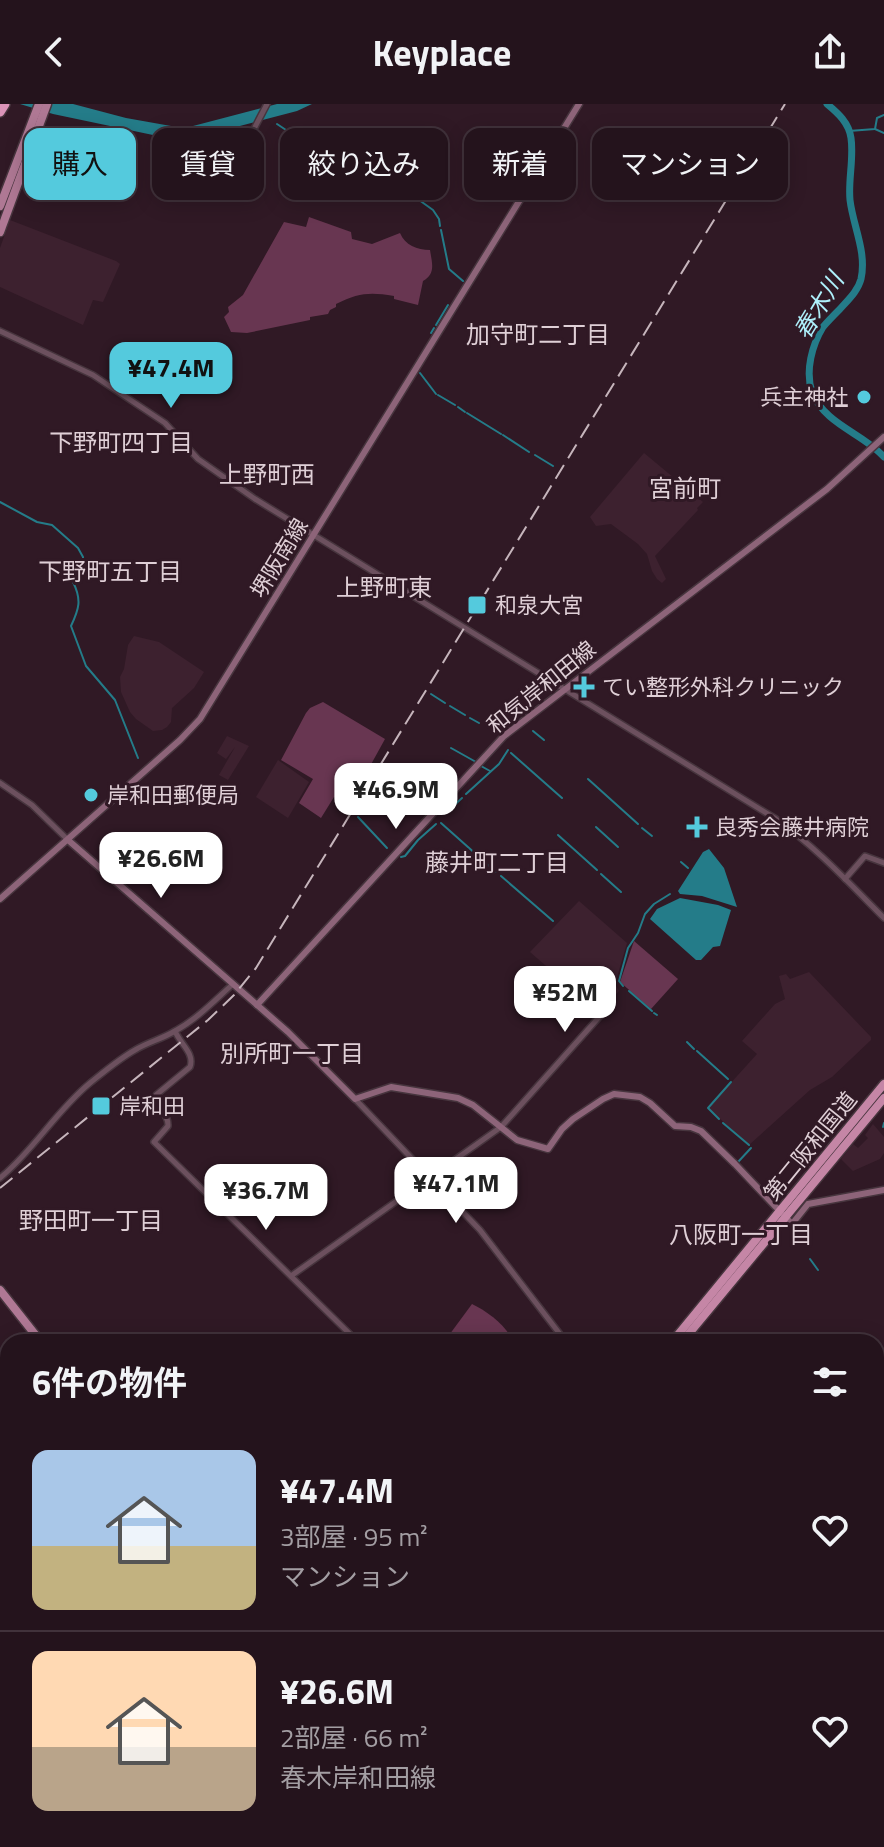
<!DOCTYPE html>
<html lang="ja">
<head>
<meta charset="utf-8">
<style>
  :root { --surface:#24131c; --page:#2c1c25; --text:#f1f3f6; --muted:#a39ea3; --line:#41323b; --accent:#54cadd }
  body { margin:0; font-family:"Titillium Web","Noto Sans JP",sans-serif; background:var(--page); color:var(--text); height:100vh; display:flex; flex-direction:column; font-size:30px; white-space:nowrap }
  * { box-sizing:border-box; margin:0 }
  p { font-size:26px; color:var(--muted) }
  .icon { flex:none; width:44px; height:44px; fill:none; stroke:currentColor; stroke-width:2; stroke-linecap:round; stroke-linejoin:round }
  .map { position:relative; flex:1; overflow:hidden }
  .drawer { position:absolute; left:0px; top:1230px; width:884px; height:514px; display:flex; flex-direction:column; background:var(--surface); border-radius:24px 24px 0 0; box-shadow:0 4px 20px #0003,0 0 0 2px var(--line) }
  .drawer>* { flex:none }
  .hud { position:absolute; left:24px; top:24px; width:836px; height:72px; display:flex; gap:16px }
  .price { position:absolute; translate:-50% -68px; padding:0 18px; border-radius:16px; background:#fff; color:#222; font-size:26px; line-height:52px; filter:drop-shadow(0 2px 4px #0008) }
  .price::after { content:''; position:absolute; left:50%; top:48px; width:24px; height:18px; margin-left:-12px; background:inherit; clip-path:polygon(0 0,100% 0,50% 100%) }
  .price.on { background:var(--accent); color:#111 }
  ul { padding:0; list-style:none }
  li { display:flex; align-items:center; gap:24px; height:200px; padding:0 32px }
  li+li { border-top:2px solid var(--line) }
  li span { display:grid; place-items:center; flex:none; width:224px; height:160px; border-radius:16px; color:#555 }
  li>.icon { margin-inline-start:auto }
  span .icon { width:96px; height:96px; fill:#fffc; stroke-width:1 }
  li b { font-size:34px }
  h2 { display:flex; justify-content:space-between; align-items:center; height:96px; padding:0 32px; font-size:34px }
  .pill { padding:0 28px; border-radius:16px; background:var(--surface); box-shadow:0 4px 20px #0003,0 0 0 2px var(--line); font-size:28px; line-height:72px }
  .pill.on { background:var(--accent); color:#111 }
  header { display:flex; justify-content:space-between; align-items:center; height:104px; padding:0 32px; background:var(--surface); font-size:36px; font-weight:700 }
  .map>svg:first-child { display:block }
  .built { fill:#3d212f }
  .green { fill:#683651 }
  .water { fill:#247c89 }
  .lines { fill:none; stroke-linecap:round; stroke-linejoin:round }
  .stream { stroke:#247c89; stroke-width:2 }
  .river { stroke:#247c89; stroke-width:7 }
  .tertiary-casing { stroke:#47353e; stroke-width:8 }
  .secondary-casing { stroke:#47353e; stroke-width:9 }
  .primary-casing { stroke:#47353e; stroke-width:11 }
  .trunk-casing { stroke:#47353e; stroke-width:11 }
  .motorway-casing { stroke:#47353e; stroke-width:12 }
  .tertiary { stroke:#6c505e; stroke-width:5 }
  .secondary { stroke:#8d6479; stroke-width:6 }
  .primary { stroke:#af7894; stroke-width:8 }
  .trunk { stroke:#c586a6; stroke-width:8 }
  .motorway { stroke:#db93b8; stroke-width:9 }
  .rail { stroke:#c6b5bc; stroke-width:2; stroke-dasharray:16 8; stroke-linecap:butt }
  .poi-dot { fill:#54cadd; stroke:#301925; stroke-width:3 }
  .labels { text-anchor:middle; stroke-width:6; stroke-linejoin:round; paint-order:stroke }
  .poi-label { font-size:22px; fill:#dfcfd6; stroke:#301925; text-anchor:start }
  .street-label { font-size:22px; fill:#dfcfd6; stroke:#301925 }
  .water-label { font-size:24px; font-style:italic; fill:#aef0fb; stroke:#301925 }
  .neighbourhood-label { font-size:24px; fill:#dfcfd6; stroke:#301925 }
</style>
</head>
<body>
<header><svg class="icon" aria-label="back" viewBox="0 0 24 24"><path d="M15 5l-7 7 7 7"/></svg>Keyplace<svg class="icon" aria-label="share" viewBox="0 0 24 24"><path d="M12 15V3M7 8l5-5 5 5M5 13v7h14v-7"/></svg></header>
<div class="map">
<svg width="884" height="1743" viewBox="0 0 884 1743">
  <rect width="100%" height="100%" fill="#301925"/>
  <g class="built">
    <polygon points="10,116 116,157 120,160 103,198 93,196 83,221 0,183 0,144"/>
    <polygon points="644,349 703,398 697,404 698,406 655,452 666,475 662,479 657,475 652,467 647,450 638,440 611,420 596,422 590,413"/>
    <polygon points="134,532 159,538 204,568 194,584 172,604 171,618 167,623 162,626 153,627 136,615 130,608 121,588 120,573 124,565 128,541"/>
    <polygon points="227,632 249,642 228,676 219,671 235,643 226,655 217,649"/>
    <polygon points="278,656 309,678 288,714 256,693"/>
    <polygon points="579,797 627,839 615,880 619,887 599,908 530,848"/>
    <polygon points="809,868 871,933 871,936 832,973 810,986 749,1041 708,1004 757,950 742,937 775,900 785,895 779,872 786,870 790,875"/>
    <polygon points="873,1020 884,1033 884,1049 880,1055 853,1067 841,1055 853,1040 858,1044 868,1034 865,1031"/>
  </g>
  <g class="green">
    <path d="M 309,113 L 351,128 L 352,135 L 372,140 L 400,129 C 405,141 417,146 430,146 C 432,159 436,170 423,177 L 418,201 L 394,195 L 394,192 C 369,188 359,189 336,200 L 336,203 L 330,206 L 328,210 L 310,213 L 310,216 L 247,229 L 231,228 L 224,213 L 229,208 L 228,203 L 243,191 L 284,118 L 306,123 Z"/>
    <polygon points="323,598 385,635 347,704 334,693 321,714 299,699 313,675 281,656 306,609 310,604"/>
    <polygon points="634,837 678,875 651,905 620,878"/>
    <path d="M 472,1200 C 487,1207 505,1221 512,1235 L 508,1238 L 444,1238 Z"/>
  </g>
  <g class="water">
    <polygon points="20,0 73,0 126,14 171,22 193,22 277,0 312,0 297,7 198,33 172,35 53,10"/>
    <polygon points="709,745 724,764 737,803 702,792 680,790 678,787 703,748"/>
    <polygon points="680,794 718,801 731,806 720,842 713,843 701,856 696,856 650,815 657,805"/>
  </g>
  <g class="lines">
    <g class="stream">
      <polyline points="277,20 298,34 306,48 325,61 357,70 387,74 401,83 433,106 439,115 440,122"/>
      <polyline points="875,25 884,29"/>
      <polyline points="849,27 875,25 877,14 884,11"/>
      <polyline points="441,126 449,165 463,177"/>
      <polyline points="436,221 448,201"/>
      <polyline points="431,229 434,224"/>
      <polyline points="420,269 436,290"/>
      <polyline points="438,291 455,301"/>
      <polyline points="458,303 465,308"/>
      <polyline points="467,309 501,330"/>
      <polyline points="503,331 529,348"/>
      <polyline points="535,351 553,362"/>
      <path d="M 0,398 L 37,418 L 52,421 L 78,444 L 83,453 L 83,458 L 73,478 C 82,496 79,505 71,522 L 86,562 L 115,596 L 138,654"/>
      <polyline points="431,590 445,599"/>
      <polyline points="450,602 465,611"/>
      <polyline points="470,614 479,619"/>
      <polyline points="533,627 544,636"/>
      <polyline points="451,644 476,658"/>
      <polyline points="511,649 562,694"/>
      <polyline points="481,662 490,667"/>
      <polyline points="588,675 638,720"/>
      <polyline points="466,690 499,660 508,646"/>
      <polyline points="450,705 462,694"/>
      <polyline points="358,713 387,744"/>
      <polyline points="441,719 496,768"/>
      <polyline points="596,723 618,743"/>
      <polyline points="642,724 652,732"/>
      <polyline points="558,731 597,766"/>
      <polyline points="401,753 405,752 418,736 436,720"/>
      <polyline points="681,758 688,764"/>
      <polyline points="601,770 621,788"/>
      <polyline points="501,772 553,817"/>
      <polyline points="623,882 619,877 628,844 638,829 645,810 654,800 670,790"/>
      <polyline points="629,887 652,907"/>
      <polyline points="654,909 657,911"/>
      <polyline points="687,938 694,945"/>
      <polyline points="697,947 728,975"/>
      <polyline points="719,1015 708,1004 731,978"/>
      <polyline points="723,1019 749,1041"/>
      <polyline points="883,1023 884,1019"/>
      <polyline points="738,1058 751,1044"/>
      <polyline points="810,1155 818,1166"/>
      <polyline points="881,1351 884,1353"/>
      <polyline points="876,1519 884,1518"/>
      <polyline points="0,1529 8,1536"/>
      <polyline points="876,1620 879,1626"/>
      <polyline points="0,1700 8,1691"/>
      <polyline points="792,1736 799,1743"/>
      <polyline points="628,1740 630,1743"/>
      <polyline points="607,1741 610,1743"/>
    </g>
    <path class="river" d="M 827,0 C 838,9 849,19 851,34 C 854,54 848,76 850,96 C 853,122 867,148 861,175 C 858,187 848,196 840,205 C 834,211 828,217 823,223 C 812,241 805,267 812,288 C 825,321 863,329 884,353"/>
    <g class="tertiary-casing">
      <g id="tertiary">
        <polyline points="242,48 267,0"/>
        <path d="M 0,227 L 93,271 L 165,319 L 198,355 L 255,395 L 776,715 C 816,743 849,779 884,814"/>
        <polyline points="0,679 32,701 68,736"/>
        <polyline points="845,775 865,752 884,759"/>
        <path d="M 175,927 C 180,940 195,949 190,963 L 156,991 C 155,1004 169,1009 168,1022 L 154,1038 L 358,1238"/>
        <polyline points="355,995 480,1126 566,1238"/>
        <path d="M 0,1074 C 34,1046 56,1007 90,979 C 105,967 119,955 135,946 C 148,938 162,935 175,927 C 197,915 214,897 233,880"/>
        <polyline points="291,1172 501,1023 600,912"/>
        <polyline points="876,1639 884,1647"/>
        <polyline points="33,1736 41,1743"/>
        <polyline points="204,1736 212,1743"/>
        <polyline points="80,1743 101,1736"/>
        <polyline points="511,1743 517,1736"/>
      </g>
    </g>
    <g class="secondary-casing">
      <g id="secondary">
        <polyline points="68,736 288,928 355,995 391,983 458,994 473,1001 517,1036 548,1045 562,1025 573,1015 603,995 614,990 640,993 650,999 675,1022 691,1023 701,1027 735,1060 792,1120 808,1100 884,1086"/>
        <polyline points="0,795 180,636 200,615 579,0"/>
        <polyline points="257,901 504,632 827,385 884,333"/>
      </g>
    </g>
    <g class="primary-casing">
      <g id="primary">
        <polyline points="0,102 39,0"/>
        <polyline points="0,128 47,0"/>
        <polyline points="0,1186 41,1238"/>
        <polyline points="876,1613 884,1604"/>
        <polyline points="369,1736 374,1743"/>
        <polyline points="733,1743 746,1736"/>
      </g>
    </g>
    <g class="trunk-casing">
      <g id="trunk">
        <polyline points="672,1238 884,980"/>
        <polyline points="682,1238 884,994"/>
        <polyline points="0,1718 8,1716"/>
        <polyline points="0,1726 8,1723"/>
      </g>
    </g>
    <g class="motorway-casing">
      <polyline id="motorway" points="0,8 5,0"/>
    </g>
    <use href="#tertiary" class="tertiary"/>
    <use href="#secondary" class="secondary"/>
    <use href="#primary" class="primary"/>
    <use href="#trunk" class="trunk"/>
    <use href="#motorway" class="motorway"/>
    <g class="rail">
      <polyline points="0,1084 208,916 234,891 256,864 785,0"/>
      <polyline points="876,1488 884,1481"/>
      <polyline points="558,1743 567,1736"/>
    </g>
  </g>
  <g class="poi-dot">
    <circle cx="864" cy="293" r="8"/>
    <rect x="467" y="491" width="20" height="20" rx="4"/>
    <path d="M580 571h8v8h8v8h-8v8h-8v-8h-8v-8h8z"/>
    <circle cx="91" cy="691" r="8"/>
    <path d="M693 711h8v8h8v8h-8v8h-8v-8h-8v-8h8z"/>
    <rect x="91" y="992" width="20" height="20" rx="4"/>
  </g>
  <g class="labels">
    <g class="poi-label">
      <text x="848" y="301" text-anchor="end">兵主神社</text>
      <text x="495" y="509">和泉大宮</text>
      <text x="602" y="591">てい整形外科クリニック</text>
      <text x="107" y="699">岸和田郵便局</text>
      <text x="715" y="731">良秀会藤井病院</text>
      <text x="119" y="1010">岸和田</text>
    </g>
    <g class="street-label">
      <text transform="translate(279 454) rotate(-59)" y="8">堺阪南線</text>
      <text transform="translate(541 583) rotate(-39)" y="8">和気岸和田線</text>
      <text transform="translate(810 1042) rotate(-51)" y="8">第二阪和国道</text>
    </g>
    <g class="water-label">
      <text transform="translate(819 202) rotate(-59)" y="8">春木川</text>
    </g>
    <g class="neighbourhood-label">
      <text x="538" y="239">加守町二丁目</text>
      <text x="121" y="347">下野町四丁目</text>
      <text x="267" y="379">上野町西</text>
      <text x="685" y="393">宮前町</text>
      <text x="110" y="476">下野町五丁目</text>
      <text x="384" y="492">上野町東</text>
      <text x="497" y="767">藤井町二丁目</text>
      <text x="292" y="958">別所町一丁目</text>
      <text x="91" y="1125">野田町一丁目</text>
      <text x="741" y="1139">八阪町一丁目</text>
    </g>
  </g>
</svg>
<b class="price on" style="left:171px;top:306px">¥47.4M</b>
<b class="price" style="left:396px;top:727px">¥46.9M</b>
<b class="price" style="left:161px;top:796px">¥26.6M</b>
<b class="price" style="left:565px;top:930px">¥52M</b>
<b class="price" style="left:456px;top:1121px">¥47.1M</b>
<b class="price" style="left:266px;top:1128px">¥36.7M</b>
<div class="hud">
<a class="pill on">購入</a>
<a class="pill">賃貸</a>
<a class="pill">絞り込み</a>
<a class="pill">新着</a>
<a class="pill">マンション</a>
</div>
<section class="drawer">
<h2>6件の物件<svg class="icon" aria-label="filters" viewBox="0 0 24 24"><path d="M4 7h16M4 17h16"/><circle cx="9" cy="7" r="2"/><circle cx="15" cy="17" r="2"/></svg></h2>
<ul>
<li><span style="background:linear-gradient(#a9c7e8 60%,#c2b280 0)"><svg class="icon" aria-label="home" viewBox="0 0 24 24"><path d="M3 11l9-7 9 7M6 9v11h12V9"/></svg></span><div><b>¥47.4M</b><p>3部屋 · 95 m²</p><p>マンション</p></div><svg class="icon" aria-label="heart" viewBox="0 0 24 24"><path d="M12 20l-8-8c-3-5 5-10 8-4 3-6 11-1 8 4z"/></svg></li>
<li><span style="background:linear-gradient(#ffd9b3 60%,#b9a48a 0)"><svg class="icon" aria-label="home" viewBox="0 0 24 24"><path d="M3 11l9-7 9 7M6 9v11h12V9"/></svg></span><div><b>¥26.6M</b><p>2部屋 · 66 m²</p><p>春木岸和田線</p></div><svg class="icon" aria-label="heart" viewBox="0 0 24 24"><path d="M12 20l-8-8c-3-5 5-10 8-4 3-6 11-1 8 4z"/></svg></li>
</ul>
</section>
</div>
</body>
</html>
